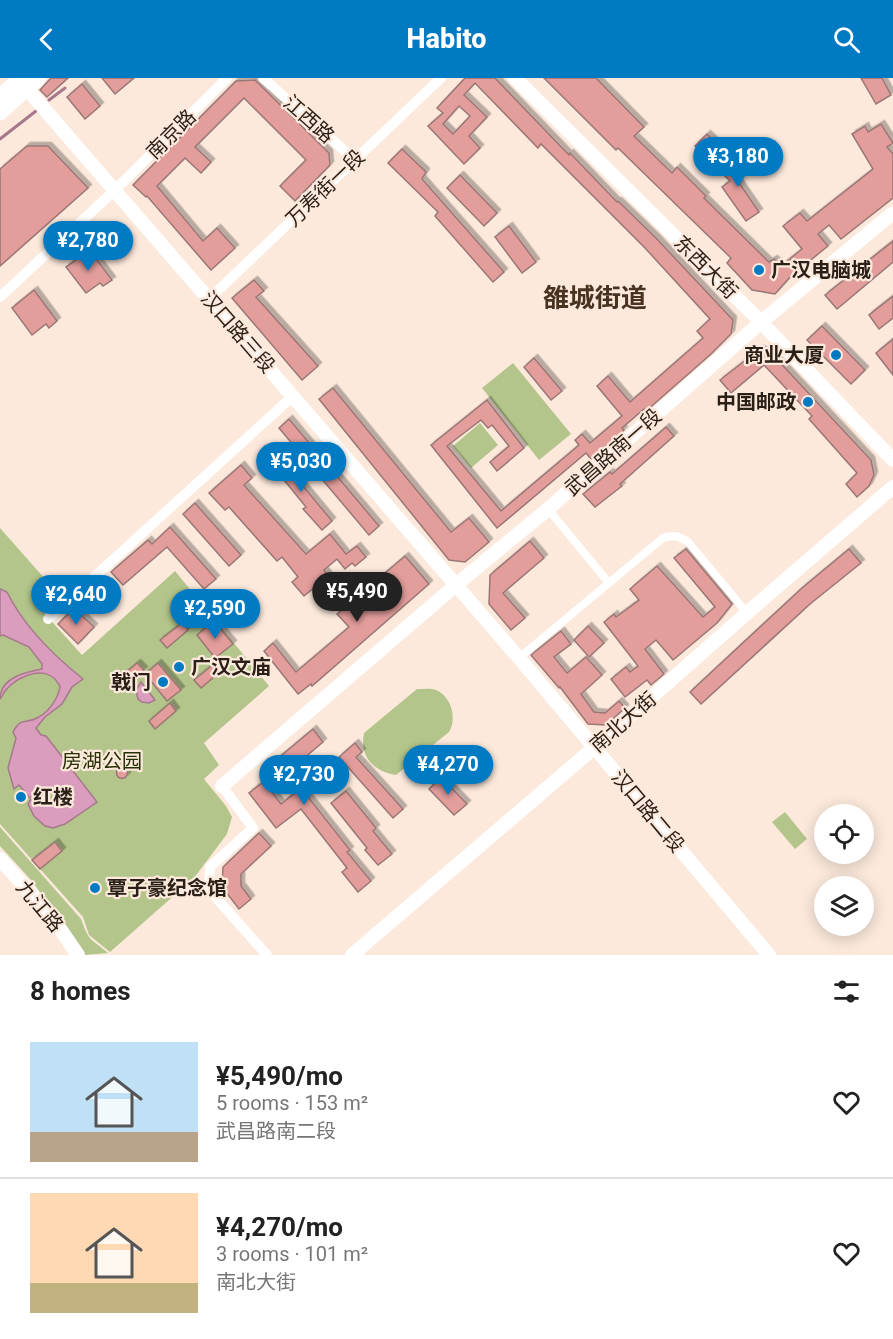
<!DOCTYPE html>
<html lang="en">
<head>
<meta charset="utf-8">
<style>
  :root { --surface:#fff; --page:#f6f6f6; --text:#222; --muted:#767676; --line:#e0e0e0; --accent:#007ac3 }
  body { margin:0; font-family:Roboto,"Noto Sans SC",sans-serif; background:var(--page); color:var(--text); height:100vh; display:flex; flex-direction:column; font-size:22px; white-space:nowrap }
  * { box-sizing:border-box; margin:0 }
  p { font-size:20px; color:var(--muted) }
  .icon { flex:none; width:33px; height:33px; fill:none; stroke:currentColor; stroke-width:2; stroke-linecap:round; stroke-linejoin:round }
  .map { position:relative; height:877px; overflow:hidden }
  .details { display:flex; flex-direction:column; background:var(--surface); flex:1 }
  .details>* { flex:none }
  .fabs { position:absolute; left:814px; top:726px; display:grid; gap:12px }
  .fabs a { display:grid; place-items:center; width:60px; height:60px; border-radius:50%; background:var(--surface); box-shadow:0 3px 15px #0003; font-size:30px }
  .price { position:absolute; translate:-50% -51px; padding:0 14px; border-radius:21px; background:var(--accent); color:#fff; font-size:20px; line-height:39px; filter:drop-shadow(0 2px 3px #0008) }
  .price::after { content:''; position:absolute; left:50%; top:36px; width:18px; height:14px; margin-left:-9px; background:inherit; clip-path:polygon(0 0,100% 0,50% 100%) }
  .price.current { background:#222; color:#fff }
  ul { padding:0; list-style:none }
  li { display:flex; align-items:center; gap:18px; height:150px; padding:0 30px }
  li+li { border-top:2px solid var(--line) }
  li span { display:grid; place-items:center; flex:none; width:168px; height:120px; border-radius:0px; color:#555 }
  li>.icon { margin-inline-start:auto }
  span .icon { width:72px; height:72px; fill:#fffc; stroke-width:1 }
  li b { font-size:26px }
  h2 { display:flex; justify-content:space-between; align-items:center; height:72px; padding:0 30px; font-size:26px }
  header { display:flex; justify-content:space-between; align-items:center; height:78px; padding:0 30px; background:var(--accent); color:#fff; font-size:27px; font-weight:800 }
  .map>svg:first-child { display:block }
  .green { fill:#b3c58a }
  .water { fill:#db9dbd; stroke:#a6788c; stroke-width:1.5; fill-rule:evenodd }
  .lines { fill:none; stroke-linecap:round; stroke-linejoin:round }
  .stream { stroke:#a6788c; stroke-width:3 }
  .building { fill:#e39e9c; stroke:#9a7675; stroke-width:1.5; fill-rule:evenodd; filter:url(#shadow) }
  .pedestrian { stroke:#fff; stroke-width:8 }
  .minor { stroke:#fff; stroke-width:10 }
  .tertiary { stroke:#fff; stroke-width:14 }
  .secondary { stroke:#fff; stroke-width:15 }
  .poi-dot { fill:#007ac3; stroke:#fce9dc; stroke-width:2 }
  .labels { text-anchor:middle; stroke-width:4.5; stroke-linejoin:round; paint-order:stroke }
  .street-label { font-size:20px; fill:#2b2018; stroke:#fce9dc }
  .poi-label { font-size:20px; font-weight:bold; fill:#2b2018; stroke:#fce9dc; text-anchor:start }
  .park-label { font-size:20px; fill:#253002; stroke:#fce9dc }
  .district-label { font-size:26px; font-weight:bold; fill:#4a3221; stroke:#fce9dc }
</style>
</head>
<body>
<header><svg class="icon" aria-label="back" viewBox="0 0 24 24"><path d="M15 5l-7 7 7 7"/></svg>Habito<svg class="icon" aria-label="search" viewBox="0 0 24 24"><circle cx="10" cy="10" r="6"/><path d="M15 15l6 6"/></svg></header>
<div class="map">
<svg width="893" height="877" viewBox="0 0 893 877">
  <defs>
    <filter id="shadow"><feDropShadow dx="3.5" dy="-3.5" stdDeviation="0" flood-color="#0004"/></filter>
  </defs>
  <rect width="100%" height="100%" fill="#fce9dc"/>
  <g class="green">
    <polygon points="513,285 571,356 539,382 482,310"/>
    <polygon points="480,345 498,367 471,390 453,368"/>
    <polygon points="0,450 53,510 36,526 82,577 175,493 269,608 204,665 219,687 204,701 226,728 232,739 227,756 194,800 110,874 89,857 83,839 0,746"/>
    <path d="M 417,611 C 423,611 431,610 436,612 C 452,619 457,641 449,654 L 396,697 C 374,694 359,678 364,655 Z"/>
    <polygon points="785,734 807,761 795,771 772,744"/>
    <path d="M 0,749 L 81,841 C 90,866 90,859 108,875 L 85,877 L 32,803 L 0,768 Z"/>
  </g>
  <g class="water">
    <path d="M 0,511 L 7,514 C 24,549 53,577 83,601 L 72,609 L 62,626 L 45,639 L 36,650 L 41,657 L 46,658 L 97,724 L 65,746 L 53,750 L 45,748 L 34,738 L 28,726 L 31,721 L 19,707 L 14,711 L 8,690 L 16,660 L 13,654 C 21,639 26,646 37,640 C 48,635 58,621 60,609 C 50,585 18,596 5,613 C 3,616 2,619 0,621 C 0,600 25,594 42,591 L 42,586 L 29,569 L 3,557 L 0,558 ZM 54,711 L 56,723 L 45,725 L 43,712 Z"/>
    <polygon points="141,604 155,622 149,625 142,624 138,621 136,612"/>
  </g>
  <g class="lines">
    <g class="stream">
      <polyline points="49,22 65,10"/>
      <polyline points="0,61 36,33"/>
    </g>
  </g>
  <g class="building">
    <polygon points="51,0 68,0 47,19 40,12"/>
    <polygon points="102,0 134,0 115,16"/>
    <path d="M 465,0 L 495,0 L 569,77 L 570,75 L 617,124 L 618,123 L 656,160 L 733,242 L 731,256 L 711,276 L 646,333 L 644,331 L 622,350 L 624,352 L 591,381 L 586,375 L 497,450 L 431,367 L 487,322 L 524,370 L 497,393 L 490,384 L 509,368 L 492,347 L 488,350 L 481,342 L 447,368 L 501,433 L 579,367 L 575,362 L 582,356 L 590,365 L 622,338 L 597,308 L 608,298 L 630,324 L 703,260 L 697,253 L 710,241 L 645,170 L 541,66 L 538,70 L 475,5 L 464,17 L 487,39 L 469,58 L 480,70 L 464,86 L 428,48 L 443,35 L 437,30 ZM 459,28 L 470,38 L 453,56 L 443,46 Z"/>
    <polygon points="544,0 596,0 644,49 634,58 672,95 677,89 706,118 704,120 769,184 774,181 781,188 802,171 783,148 800,135 807,143 873,91 852,56 865,48 868,54 881,46 893,65 887,69 893,76 893,120 841,161 829,147 818,156 828,168 791,198 775,216 752,212 727,185 731,180 618,70 616,72"/>
    <polygon points="861,0 882,0 891,17 876,26"/>
    <polygon points="255,2 329,75 330,87 295,123 280,108 306,82 244,20 195,69 211,84 201,95 185,80 157,108 203,163 217,150 235,170 211,192 147,118 146,119 133,107 236,3"/>
    <polygon points="82,6 100,28 85,41 67,19"/>
    <polygon points="707,56 738,86 731,93 759,134 746,143 722,109 730,103 695,68"/>
    <polygon points="27,68 48,68 88,110 0,188 0,91"/>
    <polygon points="402,71 426,94 422,101 504,194 493,204 435,138 438,134 388,85"/>
    <polygon points="460,97 497,135 484,148 447,110"/>
    <polygon points="509,148 536,184 522,195 495,159"/>
    <polygon points="893,163 893,184 837,231 825,217"/>
    <polygon points="88,170 112,202 103,208 100,205 86,215 66,189 80,179 79,177"/>
    <polygon points="254,202 264,213 256,219 318,288 302,302 232,220"/>
    <polygon points="34,212 57,243 49,250 46,246 32,257 12,230"/>
    <polygon points="893,218 893,240 879,251 869,237"/>
    <polygon points="822,248 865,292 851,306 807,262"/>
    <polygon points="893,261 893,297 876,275"/>
    <polygon points="760,271 772,276 871,382 874,397 869,408 857,419 846,406 857,395 809,341 812,338 764,287 731,315 720,302"/>
    <polygon points="534,280 562,313 551,322 524,289"/>
    <polygon points="333,310 451,454 469,440 489,464 465,484 449,482 319,321"/>
    <polygon points="289,341 379,448 369,457 279,350"/>
    <polygon points="666,349 674,358 620,406 622,408 595,429 583,416 610,394 612,396"/>
    <polygon points="275,374 332,443 322,452 303,431 306,429 267,381"/>
    <polygon points="241,387 252,400 244,407 306,476 330,456 346,476 357,468 366,479 355,488 352,485 345,491 337,481 324,492 335,506 321,517 315,509 304,518 292,504 298,499 282,479 277,483 229,429 225,432 209,415"/>
    <polygon points="195,425 241,477 229,488 183,436"/>
    <polygon points="170,449 216,501 204,511 167,469 123,507 111,494 148,462 152,466"/>
    <polygon points="530,463 544,480 503,515 525,540 511,552 489,526 490,497"/>
    <polygon points="686,471 732,526 717,545 673,582 656,562 645,571 664,596 651,607 647,602 625,619 611,601 626,589 630,594 638,588 604,544 614,536 616,539 639,522 630,511 657,488 703,539 715,529 674,480"/>
    <polygon points="849,471 861,485 810,526 701,626 690,614 802,510"/>
    <polygon points="405,478 429,506 312,608 311,606 298,616 264,573 273,565 296,594 349,549 337,536"/>
    <polygon points="74,530 94,549 78,566 58,546"/>
    <polygon points="214,543 233,566 215,580 197,557"/>
    <polygon points="182,545 188,552 167,570 160,562"/>
    <polygon points="588,548 604,565 589,579 574,562"/>
    <polygon points="561,553 571,566 554,579 567,595 586,579 602,597 581,616 594,634 605,635 619,623 625,630 606,647 588,646 560,609 559,610 531,577"/>
    <polygon points="137,585 144,592 122,610 116,603"/>
    <polygon points="158,585 181,612 167,623 145,596"/>
    <polygon points="215,585 222,592 201,610 194,602"/>
    <polygon points="170,625 176,633 155,651 149,643"/>
    <polygon points="313,651 323,664 269,710 281,726 301,710 350,772 347,774 371,803 358,814 342,794 347,790 301,731 276,750 249,715 271,698 265,691"/>
    <polygon points="355,665 362,674 356,679 403,731 393,740 339,679"/>
    <circle cx="122" cy="695" r="5.5"/>
    <polygon points="441,699 467,726 454,737 429,711"/>
    <polygon points="346,713 376,750 373,753 392,776 378,787 365,772 367,770 331,725"/>
    <polygon points="259,755 271,768 241,796 241,808 251,821 239,831 222,809 223,789"/>
    <polygon points="55,764 62,773 40,791 32,782"/>
  </g>
  <g class="lines">
    <g class="pedestrian">
      <path d="M 548,431 L 609,505 L 663,460 C 673,456 679,458 688,464 L 747,535"/>
      <polyline points="519,580 609,505"/>
    </g>
    <g class="minor">
      <polyline points="263,0 355,82"/>
      <polyline points="0,219 115,112 227,0"/>
      <polyline points="209,221 441,0"/>
      <polyline points="48,541 293,318"/>
      <polyline points="222,708 253,750 210,789 209,812 267,877"/>
    </g>
    <g class="tertiary">
      <polyline points="515,0 761,244 893,382"/>
      <polyline points="20,3 519,580 769,877"/>
      <polyline points="222,708 456,507 548,431 767,239 893,135"/>
      <polyline points="0,781 52,839 78,877"/>
      <polyline points="352,877 595,669 747,535 893,409"/>
    </g>
    <g class="secondary">
      <polyline points="0,18 21,0"/>
      <polyline points="0,35 39,0"/>
    </g>
  </g>
  <g class="poi-dot">
    <circle cx="759" cy="192" r="6"/>
    <circle cx="836" cy="277" r="6"/>
    <circle cx="808" cy="324" r="6"/>
    <circle cx="179" cy="589" r="6"/>
    <circle cx="163" cy="604" r="6"/>
    <circle cx="21" cy="719" r="6"/>
    <circle cx="95" cy="810" r="6"/>
  </g>
  <g class="labels">
    <g class="street-label">
      <text transform="translate(309 41) rotate(42)" y="7">江西路</text>
      <text transform="translate(171 56) rotate(-45)" y="7">南京路</text>
      <text transform="translate(325 110) rotate(-44)" y="7">万寿街一段</text>
      <text transform="translate(706 189) rotate(45)" y="7">东西大街</text>
      <text transform="translate(238 254) rotate(49)" y="7">汉口路三段</text>
      <text transform="translate(613 374) rotate(-41)" y="7">武昌路南一段</text>
      <text transform="translate(623 644) rotate(-41)" y="7">南北大街</text>
      <text transform="translate(648 733) rotate(50)" y="7">汉口路二段</text>
      <text transform="translate(40 828) rotate(50)" y="7">九江路</text>
    </g>
    <g class="poi-label">
      <text x="771" y="199">广汉电脑城</text>
      <text x="824" y="284" text-anchor="end">商业大厦</text>
      <text x="796" y="331" text-anchor="end">中国邮政</text>
      <text x="191" y="596">广汉文庙</text>
      <text x="151" y="611" text-anchor="end">戟门</text>
      <text x="33" y="726">红楼</text>
      <text x="107" y="817">覃子豪纪念馆</text>
    </g>
    <g class="park-label">
      <text x="102" y="690">房湖公园</text>
    </g>
    <g class="district-label">
      <text x="595" y="229">雒城街道</text>
    </g>
  </g>
</svg>
<div class="fabs">
<a><svg class="icon" aria-label="locate" viewBox="0 0 24 24"><circle cx="12" cy="12" r="6"/><path d="M12 2v4M12 18v4M2 12h4M18 12h4"/></svg></a>
<a><svg class="icon" aria-label="layers" viewBox="0 0 24 24"><path d="M12 4l9 5-9 5-9-5zM3 14l9 5 9-5"/></svg></a>
</div>
<b class="price" style="left:738px;top:110px">¥3,180</b>
<b class="price" style="left:88px;top:194px">¥2,780</b>
<b class="price" style="left:301px;top:415px">¥5,030</b>
<b class="price current" style="left:357px;top:545px">¥5,490</b>
<b class="price" style="left:76px;top:548px">¥2,640</b>
<b class="price" style="left:215px;top:562px">¥2,590</b>
<b class="price" style="left:448px;top:718px">¥4,270</b>
<b class="price" style="left:304px;top:728px">¥2,730</b>
</div>
<section class="details">
<h2>8 homes<svg class="icon" aria-label="filters" viewBox="0 0 24 24"><path d="M4 7h16M4 17h16"/><circle cx="9" cy="7" r="2"/><circle cx="15" cy="17" r="2"/></svg></h2>
<ul>
<li><span style="background:linear-gradient(#bfe0f5 75%,#b9a48a 0)"><svg class="icon" aria-label="home" viewBox="0 0 24 24"><path d="M3 11l9-7 9 7M6 9v11h12V9"/></svg></span><div><b>¥5,490/mo</b><p>5 rooms · 153 m²</p><p>武昌路南二段</p></div><svg class="icon" aria-label="heart" viewBox="0 0 24 24"><path d="M12 20l-8-8c-3-5 5-10 8-4 3-6 11-1 8 4z"/></svg></li>
<li><span style="background:linear-gradient(#ffd9b3 75%,#c2b280 0)"><svg class="icon" aria-label="home" viewBox="0 0 24 24"><path d="M3 11l9-7 9 7M6 9v11h12V9"/></svg></span><div><b>¥4,270/mo</b><p>3 rooms · 101 m²</p><p>南北大街</p></div><svg class="icon" aria-label="heart" viewBox="0 0 24 24"><path d="M12 20l-8-8c-3-5 5-10 8-4 3-6 11-1 8 4z"/></svg></li>
</ul>
</section>
</body>
</html>
